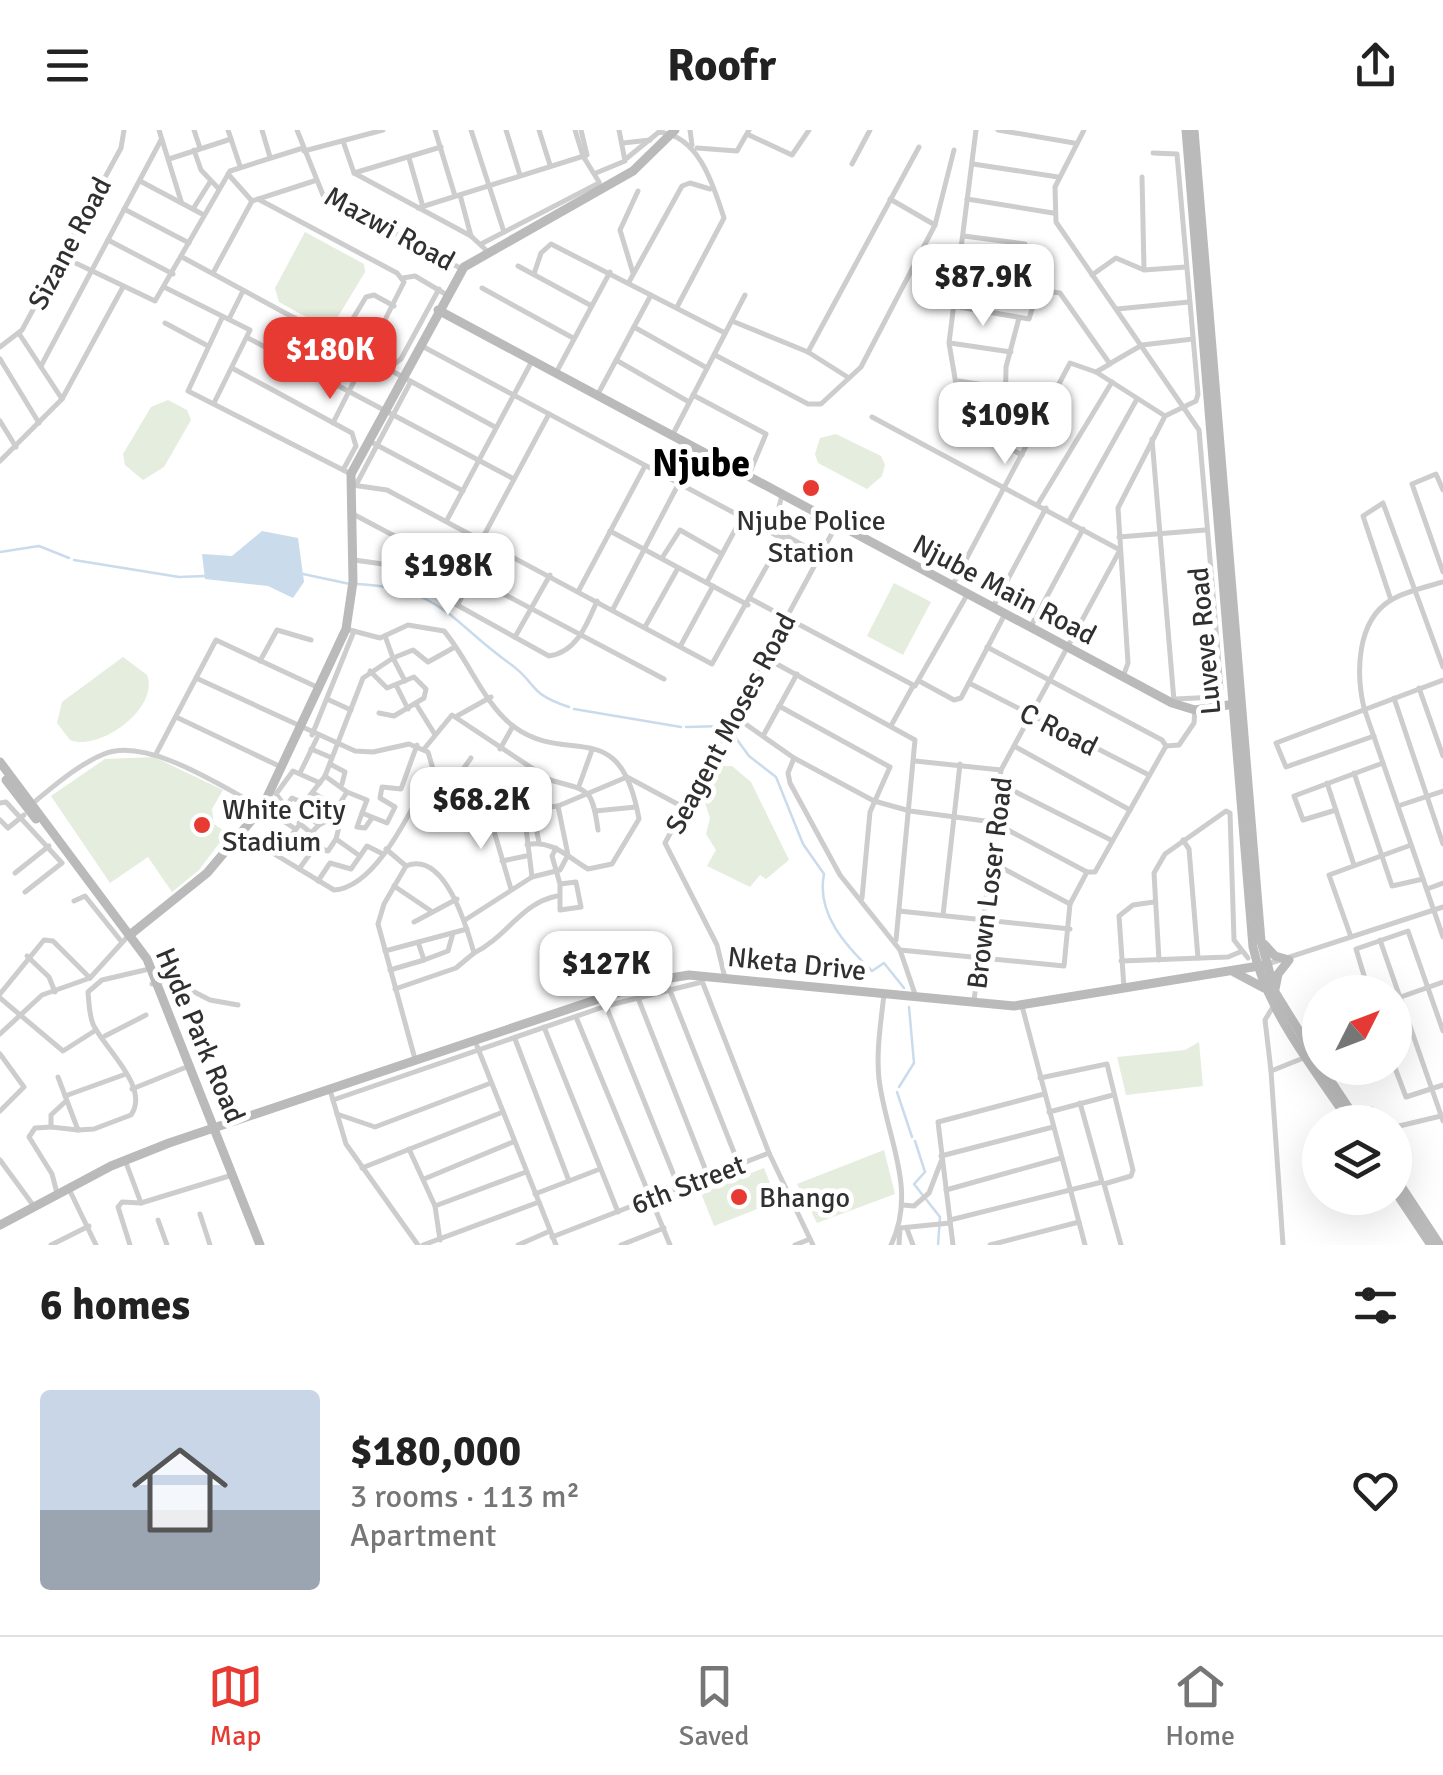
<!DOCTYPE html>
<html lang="en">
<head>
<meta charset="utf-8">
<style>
  :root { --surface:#fff; --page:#f2f2f2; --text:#222; --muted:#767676; --line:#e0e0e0; --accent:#e63a33 }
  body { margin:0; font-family:Signika,sans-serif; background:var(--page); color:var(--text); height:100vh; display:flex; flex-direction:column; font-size:38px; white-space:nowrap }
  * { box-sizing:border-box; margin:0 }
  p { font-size:32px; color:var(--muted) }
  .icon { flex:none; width:55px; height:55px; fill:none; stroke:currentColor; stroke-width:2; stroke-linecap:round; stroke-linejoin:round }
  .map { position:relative; height:1115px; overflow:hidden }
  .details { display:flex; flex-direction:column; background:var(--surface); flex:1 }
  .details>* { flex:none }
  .needle { width:65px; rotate:48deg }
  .tools { position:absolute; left:1302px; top:845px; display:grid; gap:20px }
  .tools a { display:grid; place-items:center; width:110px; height:110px; border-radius:50%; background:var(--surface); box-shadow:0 10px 40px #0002; font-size:50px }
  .price { position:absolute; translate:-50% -85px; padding:0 22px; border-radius:20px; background:#fff; color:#222; font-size:32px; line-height:65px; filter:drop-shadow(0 2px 5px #0008) }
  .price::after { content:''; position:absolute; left:50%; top:60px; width:30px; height:22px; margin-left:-15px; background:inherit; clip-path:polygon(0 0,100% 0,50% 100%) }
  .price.selected { background:var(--accent); color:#fff }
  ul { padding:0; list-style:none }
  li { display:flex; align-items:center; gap:30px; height:250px; padding:0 40px }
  li span { display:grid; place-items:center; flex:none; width:280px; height:200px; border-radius:10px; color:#555 }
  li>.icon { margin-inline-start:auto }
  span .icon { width:120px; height:120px; fill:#fffc; stroke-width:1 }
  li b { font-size:42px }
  h2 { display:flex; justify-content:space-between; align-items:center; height:120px; padding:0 40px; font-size:42px }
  header { display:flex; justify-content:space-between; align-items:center; height:130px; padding:0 40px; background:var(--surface); font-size:45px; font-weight:700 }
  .menu { display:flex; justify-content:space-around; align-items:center; height:140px; border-top:2px solid var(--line); background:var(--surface); font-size:28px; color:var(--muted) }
  .menu a { display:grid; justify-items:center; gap:5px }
  .menu .selected { color:var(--accent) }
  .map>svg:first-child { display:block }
  .green { fill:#e4edde }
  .water { fill:#cadbec }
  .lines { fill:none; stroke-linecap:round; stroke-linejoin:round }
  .stream { stroke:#cadbec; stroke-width:2.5 }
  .street { stroke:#cdcdcd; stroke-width:5 }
  .secondary { stroke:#bababa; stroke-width:9 }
  .poi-dot { fill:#e63a33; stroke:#fff; stroke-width:4 }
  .labels { text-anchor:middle; stroke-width:10; stroke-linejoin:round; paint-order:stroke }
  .street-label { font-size:28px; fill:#303030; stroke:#fff }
  .poi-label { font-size:28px; fill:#303030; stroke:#fff; text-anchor:start }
  .district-label { font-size:38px; font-weight:bold; fill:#000; stroke:#fff }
</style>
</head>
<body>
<header><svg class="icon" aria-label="menu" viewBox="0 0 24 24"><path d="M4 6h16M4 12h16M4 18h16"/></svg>Roofr<svg class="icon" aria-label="share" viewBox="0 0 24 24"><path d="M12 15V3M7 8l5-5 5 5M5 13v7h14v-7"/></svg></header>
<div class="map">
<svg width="1443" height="1115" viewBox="0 0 1443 1115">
  <rect width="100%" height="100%" fill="#fff"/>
  <g class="green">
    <polygon points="305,102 364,134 365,142 330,200 279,172 275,158"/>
    <polygon points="168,270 187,280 191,290 164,337 143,350 125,335 123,324 151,277"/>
    <polygon points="836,304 881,326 885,335 882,346 867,359 818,333 815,324 820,308"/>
    <polygon points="894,453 931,472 903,525 867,506"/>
    <path d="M 123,527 L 147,545 C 160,578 99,622 70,610 L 57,593 L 62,572 Z"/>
    <polygon points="154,627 223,660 212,679 214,694 227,703 199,740 172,762 148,727 110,753 51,666 105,629"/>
    <polygon points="720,636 732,636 751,652 789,730 766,749 760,745 750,757 707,736 716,720 706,704 710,688 701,661 711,643"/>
    <polygon points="1199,912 1203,956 1126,965 1117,927 1185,920"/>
    <polygon points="884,1020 895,1064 817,1093 797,1054"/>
    <polygon points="764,1038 777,1071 714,1096 701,1063"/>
  </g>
  <polygon class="water" points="262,401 298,408 304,452 293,468 268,456 205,449 202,424 232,426"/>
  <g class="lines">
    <g class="stream">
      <polyline points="0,422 39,416 69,428"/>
      <polyline points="74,430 179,447 205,446"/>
      <polyline points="303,444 350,454"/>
      <path d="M 357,454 C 442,458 449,490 509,533 C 538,553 526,563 569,577"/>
      <polyline points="574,579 681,597"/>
      <polyline points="686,597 725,596"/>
      <path d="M 730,600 L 749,626 L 776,647 L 803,714 L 824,744 C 816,783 845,815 872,841 L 884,833 L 904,858"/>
      <polyline points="899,957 914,933 909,877"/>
      <polyline points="897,962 912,1007"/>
      <polyline points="915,1011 925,1042 914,1054 940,1087 938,1115"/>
    </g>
    <g class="street">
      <polyline points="159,0 181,71"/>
      <polyline points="194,0 200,18"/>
      <polyline points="228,0 240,36"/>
      <polyline points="262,0 270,27"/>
      <polyline points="297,0 323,65 462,139"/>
      <polyline points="435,0 455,66"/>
      <polyline points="471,0 504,102"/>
      <polyline points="506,0 520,45"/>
      <polyline points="539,0 550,35"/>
      <polyline points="575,0 583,26 599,52"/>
      <polyline points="690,0 692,15"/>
      <polyline points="976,0 949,213 960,278 979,302 1022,325"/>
      <polyline points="998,0 1074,13"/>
      <polyline points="1084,0 1055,57 1056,92 1199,300 1221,558 1216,567 1176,569"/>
      <path d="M 659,2 C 699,6 713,54 724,88 L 677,177"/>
      <polyline points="749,5 792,25 809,0"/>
      <polyline points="343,11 354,43 471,106 487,121"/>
      <polyline points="623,13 650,10"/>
      <polyline points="697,18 737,21 749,0"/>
      <polyline points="194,20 201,40 219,59"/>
      <polyline points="304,21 383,0"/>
      <polyline points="409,28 423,77"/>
      <polyline points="627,28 659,2"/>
      <polyline points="169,29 231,9"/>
      <polyline points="852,34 870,0"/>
      <polyline points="973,34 1058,47"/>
      <polyline points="354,43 441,17"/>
      <polyline points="596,43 625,31 619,0"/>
      <polyline points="228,44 252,71"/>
      <polyline points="1142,47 1144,139"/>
      <polyline points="140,51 204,85"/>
      <polyline points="460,65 471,106"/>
      <polyline points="258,69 397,143 404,152 333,293"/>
      <polyline points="890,69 935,95"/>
      <polyline points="967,69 1053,83"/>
      <polyline points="418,78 587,25 581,0"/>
      <polyline points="124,79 189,113"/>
      <polyline points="193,79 210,52"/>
      <polyline points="964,106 1025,114"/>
      <polyline points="108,110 173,144"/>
      <polyline points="481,114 599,53"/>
      <polyline points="63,127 155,171 230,41 303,18"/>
      <polyline points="182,127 495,297"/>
      <polyline points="518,136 590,175"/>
      <polyline points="213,143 252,71 314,51"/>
      <polyline points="633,143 620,100 638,61"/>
      <polyline points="534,144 541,123 551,114 725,203"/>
      <polyline points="1092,145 1116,128 1144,140 1186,137"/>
      <polyline points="403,148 415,146 447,165"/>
      <polyline points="629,152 682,56 690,53 710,59"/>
      <polyline points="166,158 250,200 214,273"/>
      <polyline points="482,158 573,208"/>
      <polyline points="1038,160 1060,163 1110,234 1096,242"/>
      <polyline points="953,176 1029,189 1038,160 1029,151 958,141"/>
      <polyline points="1117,179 1189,172"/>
      <polyline points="222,188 188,261 351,344"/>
      <polyline points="229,189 243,161"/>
      <polyline points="732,191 808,222 849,248"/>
      <polyline points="165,193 208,216"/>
      <polyline points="634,197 707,238"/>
      <polyline points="20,205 62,269"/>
      <polyline points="248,208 514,349"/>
      <polyline points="340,210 366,167 374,165 394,176"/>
      <polyline points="950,213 1011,222"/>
      <polyline points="420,215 783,409"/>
      <polyline points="0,217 22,200 121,18 124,0"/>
      <polyline points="277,222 295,188"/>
      <polyline points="808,222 919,17"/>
      <polyline points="715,225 808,274 821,274 861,237 935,95 954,20"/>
      <polyline points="0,229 39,293"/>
      <polyline points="616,230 689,272"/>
      <polyline points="1111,233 1142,215 1193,209"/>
      <polyline points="41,236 161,10"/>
      <polyline points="232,238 352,303 356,316 343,340"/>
      <polyline points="389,238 401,229 439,159"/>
      <polyline points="557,241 610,142"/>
      <polyline points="959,251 1009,259"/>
      <polyline points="598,264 651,165"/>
      <polyline points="693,265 766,304 748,347"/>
      <polyline points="872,287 1120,420 1001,640 974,871"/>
      <polyline points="0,291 16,317"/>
      <polyline points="972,291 1001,295 1005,291 1006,237 1019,188"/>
      <polyline points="998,295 1012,311 1031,307"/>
      <polyline points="672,306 745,165"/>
      <polyline points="1152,309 1174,571"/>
      <polyline points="373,313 463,361"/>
      <polyline points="0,331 62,269 123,157"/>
      <polyline points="674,350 691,317"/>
      <polyline points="352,355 387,360 712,534 791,393"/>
      <polyline points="356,355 410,253"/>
      <polyline points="1443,360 1436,344 1412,354 1443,442"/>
      <polyline points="782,365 779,377 791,393 805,395 818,384"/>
      <polyline points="1038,374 1112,252"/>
      <polyline points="353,384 664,549"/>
      <polyline points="447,390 532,231"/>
      <polyline points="1069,391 1137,269"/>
      <polyline points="610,401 748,475"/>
      <polyline points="785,405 820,425"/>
      <polyline points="1119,407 1205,400"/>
      <polyline points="482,409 549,284"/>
      <polyline points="662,428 680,400 722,424"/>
      <path d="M 354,430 L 383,434 L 549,526 C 577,522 587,494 597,471"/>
      <polyline points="707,452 742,387"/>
      <path d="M 1443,452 C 1426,457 1406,461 1391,470 C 1356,491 1356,544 1364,578 L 1443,807"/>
      <polyline points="952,456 1070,233 1096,242 1165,286"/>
      <polyline points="579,460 645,336"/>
      <polyline points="751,469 915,556 967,465"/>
      <polyline points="1391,470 1363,386 1383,373 1443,537"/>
      <polyline points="458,474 473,445"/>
      <polyline points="993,477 1046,378"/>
      <polyline points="613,479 679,353"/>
      <polyline points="645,497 678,438"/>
      <polyline points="1030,498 1083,399"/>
      <path d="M 346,499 L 380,508 L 408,495 L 444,501 C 468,529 484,574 513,596 C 569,638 620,582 639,689 L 612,734 L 588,739 C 568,727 551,709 527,715"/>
      <polyline points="515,507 550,445"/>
      <polyline points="681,515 713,456"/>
      <polyline points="764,527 915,610 896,810"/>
      <polyline points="260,531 277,500 311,510"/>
      <polyline points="370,541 387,558 414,547 426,559 424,568 394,586 379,583"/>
      <polyline points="1123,547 1128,533 1118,378 1165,286 1196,271 1198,264 1177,24 1153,23"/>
      <polyline points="196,548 355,621 373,622 409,614 428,622 433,639 505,683 558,676 627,647 683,677"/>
      <polyline points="405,551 393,528 413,520 428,532 455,517"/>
      <polyline points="921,552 954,570 961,568 1005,484"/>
      <polyline points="969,553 1149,645"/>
      <polyline points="396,555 408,579"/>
      <polyline points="1419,558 1443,626"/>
      <polyline points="1394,568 1443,714"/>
      <polyline points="327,569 351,580"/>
      <polyline points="416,574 434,603"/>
      <polyline points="779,576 890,637 870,682 862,768"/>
      <polyline points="457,586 491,567"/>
      <polyline points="734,586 794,628 874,671 910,681 993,692 1087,742"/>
      <polyline points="176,587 279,636"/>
      <polyline points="892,594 913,556"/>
      <polyline points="312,605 354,501"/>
      <polyline points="763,606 797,544"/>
      <polyline points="1374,606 1286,637 1276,613 1443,550"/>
      <polyline points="1014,616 1130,680"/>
      <polyline points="1166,616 1179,615 1194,593 1195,580"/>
      <polyline points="311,619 330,627"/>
      <polyline points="424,619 452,585 550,650"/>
      <polyline points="500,619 513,596"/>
      <polyline points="156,624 216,510 319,558"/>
      <polyline points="794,628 788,643 790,653 840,745 900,820 1064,836 1070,774 1087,742 1095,742 1166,616 1162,610 987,517"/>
      <polyline points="915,631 1001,640"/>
      <polyline points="330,634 345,642 342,654"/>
      <polyline points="301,641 317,608"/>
      <polyline points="1354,643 1392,756 1423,749"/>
      <polyline points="325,646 347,662 367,670 362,683 387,693 395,677 380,668 382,657 401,659 417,615"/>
      <polyline points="454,652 471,628"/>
      <polyline points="998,653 1111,710"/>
      <polyline points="1327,653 1354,735"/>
      <polyline points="579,656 592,620"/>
      <polyline points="313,663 338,678"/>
      <polyline points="477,670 495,642"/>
      <polyline points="0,673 6,672 62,733 25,762"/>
      <path d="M 33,673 C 54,656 79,634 104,624 C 147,606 224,658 262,678"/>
      <polyline points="285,676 276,664 293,641 320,653"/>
      <polyline points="1398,676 1443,661"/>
      <polyline points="497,680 494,701 511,759"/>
      <path d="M 541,680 L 550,650 C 588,661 592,656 598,700"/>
      <polyline points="1336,680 1303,690 1294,666 1383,633"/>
      <polyline points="595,681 636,677"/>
      <polyline points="362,683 357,697 365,698 372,688"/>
      <polyline points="505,683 519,655"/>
      <polyline points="307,685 319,695 330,689 347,662"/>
      <polyline points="330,689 339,697 336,709"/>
      <polyline points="0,690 8,698 24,685"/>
      <polyline points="299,693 311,703 319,695"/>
      <polyline points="525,695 535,693 539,712"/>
      <polyline points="294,698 277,687 292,668 304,673"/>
      <path d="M 243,705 L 334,760 C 378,757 413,675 432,641"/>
      <polyline points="1183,710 1189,719 1198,828"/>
      <polyline points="556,718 552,726 560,754 560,780 581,777 576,752 560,754"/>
      <polyline points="386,719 406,736 384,774 378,794 415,929"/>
      <polyline points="277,724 307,685 304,673 325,646 363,548 393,528 385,506"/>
      <polyline points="502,731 526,726"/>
      <polyline points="989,731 1070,774"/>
      <polyline points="299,739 315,717 328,721 336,709 360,726"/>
      <polyline points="15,743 49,716"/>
      <polyline points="532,747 560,740 568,725 558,676"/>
      <polyline points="318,751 330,733 351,739 367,716 383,724"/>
      <polyline points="394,756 431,781"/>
      <polyline points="1427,759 1443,753"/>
      <polyline points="74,771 85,766 121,811"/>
      <polyline points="899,781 1070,799"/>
      <polyline points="943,785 960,634"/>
      <polyline points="465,790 532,747 524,682"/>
      <polyline points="414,792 457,769"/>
      <polyline points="1351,807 1329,745 1411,715"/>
      <polyline points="1380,810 1443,991"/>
      <polyline points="900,820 915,864"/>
      <polyline points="385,821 467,799"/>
      <path d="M 474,823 C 507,807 521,773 557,766"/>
      <polyline points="27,826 49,847 55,862"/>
      <polyline points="424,830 448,821 453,803"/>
      <polyline points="1159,830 1154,743 1165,724 1226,681 1230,683 1234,810 1248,828"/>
      <polyline points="1121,831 1228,827 1240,822"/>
      <polyline points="1265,835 1443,777"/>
      <polyline points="390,840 424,830 418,812"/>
      <polyline points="725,848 717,815 665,713 837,394"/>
      <polyline points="702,851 769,1023 813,1115"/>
      <polyline points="152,854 169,849 210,870 238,875"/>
      <polyline points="669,858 739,1035"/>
      <polyline points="1124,858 1119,786 1133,775 1154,772"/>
      <path d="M 395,859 L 456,838 L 474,823 C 467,798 445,720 406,736"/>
      <polyline points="1369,862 1356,819 1408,801 1443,901"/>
      <polyline points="0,864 44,810 53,811 90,848"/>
      <path d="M 884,864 C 881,892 876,921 879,949 C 886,1007 918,1059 891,1115"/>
      <polyline points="0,868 63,921 96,900"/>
      <polyline points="638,868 708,1046"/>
      <polyline points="1395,869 1443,852"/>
      <polyline points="606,876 679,1058"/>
      <polyline points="1022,876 1085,1115"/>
      <polyline points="576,887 670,1115"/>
      <polyline points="544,897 618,1082"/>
      <polyline points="0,904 42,865 90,848 129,805"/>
      <polyline points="105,906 146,885"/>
      <polyline points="515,909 569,1051"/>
      <polyline points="475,911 556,1115"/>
      <polyline points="0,924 24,957 0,981"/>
      <polyline points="1395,938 1406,967 1443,955"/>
      <polyline points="1271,941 1265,890 1274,875"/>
      <path d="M 58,947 L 78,1000 L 94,999 L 131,985 C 151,957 102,916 93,894 C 89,884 89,872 88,862 L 102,850 L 145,840"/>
      <polyline points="1040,948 1107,934 1133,1040 1131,1046 1104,1054 1121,1115"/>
      <polyline points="132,959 189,936"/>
      <polyline points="330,960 346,1014 418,1115"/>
      <polyline points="65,966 126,944"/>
      <polyline points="333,970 606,876 702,852"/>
      <polyline points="66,971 51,985 51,997 78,1000"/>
      <polyline points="1080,973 1102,1052"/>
      <polyline points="1049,982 1113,965"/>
      <polyline points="337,984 375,997 491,953"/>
      <polyline points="1354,986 1372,979 1386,992"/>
      <polyline points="51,997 35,998 29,1007 52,1044 57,1063"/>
      <polyline points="1395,997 1441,986"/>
      <polyline points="409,1019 435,1076 440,1110"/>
      <polyline points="941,1026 1053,997"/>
      <polyline points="0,1030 33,1075"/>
      <polyline points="125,1030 141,1073 229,1046"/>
      <polyline points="362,1038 503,982"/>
      <polyline points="424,1049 513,1012"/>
      <polyline points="69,1059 96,1115"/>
      <polyline points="946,1060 1061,1028"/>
      <polyline points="535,1064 600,1039"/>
      <polyline points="903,1075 914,1076 929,1063 942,1029"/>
      <polyline points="435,1076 526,1042"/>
      <polyline points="200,1084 210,1115"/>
      <polyline points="158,1090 167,1115"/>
      <polyline points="950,1090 1102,1052"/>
      <polyline points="907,1099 913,1115"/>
      <polyline points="552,1107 769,1023"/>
      <polyline points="51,1115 89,1096"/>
      <polyline points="130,1115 118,1077 122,1072 141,1073"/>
      <polyline points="423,1115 539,1072"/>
      <polyline points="518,1115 550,1101"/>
      <polyline points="621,1115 664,1098"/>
      <polyline points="795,1115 810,1109"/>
      <polyline points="899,1115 900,1098 950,1093"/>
      <polyline points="953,1115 938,992 1044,964"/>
      <polyline points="990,1115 1079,1092"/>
      <polyline points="1283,1115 1271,941 1306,927"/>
    </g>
    <g class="secondary">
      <path d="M 1186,0 L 1253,817 C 1268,883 1313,937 1350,992"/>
      <polyline points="1194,0 1261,811 1275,862 1320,935"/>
      <polyline points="438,180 1172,573 1195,580 1235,574"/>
      <polyline points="0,632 147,829 260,1115"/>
      <polyline points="6,650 36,689"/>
      <polyline points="131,804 207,743 262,678 346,499 353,452 351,344 464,137 633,41 675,0"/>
      <polyline points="1264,814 1275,826 1289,830 1278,844 1275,859"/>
      <polyline points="1234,842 1264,858"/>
      <polyline points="1322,938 1358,992"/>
      <polyline points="1395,1047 1440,1115"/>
      <polyline points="1395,1061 1431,1115"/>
      <polyline points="0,1095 111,1036 169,1013 652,851 689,845 1014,876 1265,835"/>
    </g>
  </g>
  <g class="poi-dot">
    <circle cx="811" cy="358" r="10"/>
    <circle cx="202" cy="695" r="10"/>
    <circle cx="739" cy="1067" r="10"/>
  </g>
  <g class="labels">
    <g class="street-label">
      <text transform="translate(390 98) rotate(29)" y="10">Mazwi Road</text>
      <text transform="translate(69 113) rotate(-62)" y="10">Sizane Road</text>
      <text transform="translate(1005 459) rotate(28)" y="10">Njube Main Road</text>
      <text transform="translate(1204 511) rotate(-95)" y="10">Luveve Road</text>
      <text transform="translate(730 593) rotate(-62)" y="10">Seagent Moses Road</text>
      <text transform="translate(1059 599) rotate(27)" y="10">C Road</text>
      <text transform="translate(989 753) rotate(-83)" y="10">Brown Loser Road</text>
      <text transform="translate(797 833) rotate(6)" y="10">Nketa Drive</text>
      <text transform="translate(201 905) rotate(67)" y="10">Hyde Park Road</text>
      <text transform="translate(688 1054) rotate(-21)" y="10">6th Street</text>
    </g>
    <g class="poi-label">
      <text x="811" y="400" text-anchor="middle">Njube Police<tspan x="811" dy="32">Station</tspan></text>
      <text x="222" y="689">White City<tspan x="222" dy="32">Stadium</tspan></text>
      <text x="759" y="1077">Bhango</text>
    </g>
    <g class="district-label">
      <text x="701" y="346">Njube</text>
    </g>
  </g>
</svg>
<div class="tools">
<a><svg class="needle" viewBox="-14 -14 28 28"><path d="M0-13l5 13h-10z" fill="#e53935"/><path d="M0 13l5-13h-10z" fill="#767676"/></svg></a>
<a><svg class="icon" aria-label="layers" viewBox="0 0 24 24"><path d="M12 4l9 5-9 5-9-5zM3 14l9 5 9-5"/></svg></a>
</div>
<b class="price" style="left:983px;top:199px">$87.9K</b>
<b class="price selected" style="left:330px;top:272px">$180K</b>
<b class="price" style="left:1005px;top:337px">$109K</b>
<b class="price" style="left:448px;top:488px">$198K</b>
<b class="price" style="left:481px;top:722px">$68.2K</b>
<b class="price" style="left:606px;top:886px">$127K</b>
</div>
<section class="details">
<h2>6 homes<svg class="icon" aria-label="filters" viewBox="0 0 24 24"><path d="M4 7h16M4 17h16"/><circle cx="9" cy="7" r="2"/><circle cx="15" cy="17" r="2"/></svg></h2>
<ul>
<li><span style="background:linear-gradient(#c9d6e8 60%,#9aa5b1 0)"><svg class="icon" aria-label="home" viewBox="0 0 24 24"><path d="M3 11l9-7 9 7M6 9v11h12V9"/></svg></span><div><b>$180,000</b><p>3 rooms · 113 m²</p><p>Apartment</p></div><svg class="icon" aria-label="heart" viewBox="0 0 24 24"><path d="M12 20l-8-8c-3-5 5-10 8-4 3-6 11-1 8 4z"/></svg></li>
</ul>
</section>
<nav class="menu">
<a class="selected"><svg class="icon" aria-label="map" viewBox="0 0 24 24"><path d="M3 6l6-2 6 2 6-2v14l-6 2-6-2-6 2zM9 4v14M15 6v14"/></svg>Map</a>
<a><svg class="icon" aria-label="saved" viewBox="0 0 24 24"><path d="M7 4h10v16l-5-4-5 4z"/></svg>Saved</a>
<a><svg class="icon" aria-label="home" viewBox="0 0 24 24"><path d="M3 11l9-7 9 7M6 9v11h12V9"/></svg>Home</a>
</nav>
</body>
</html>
